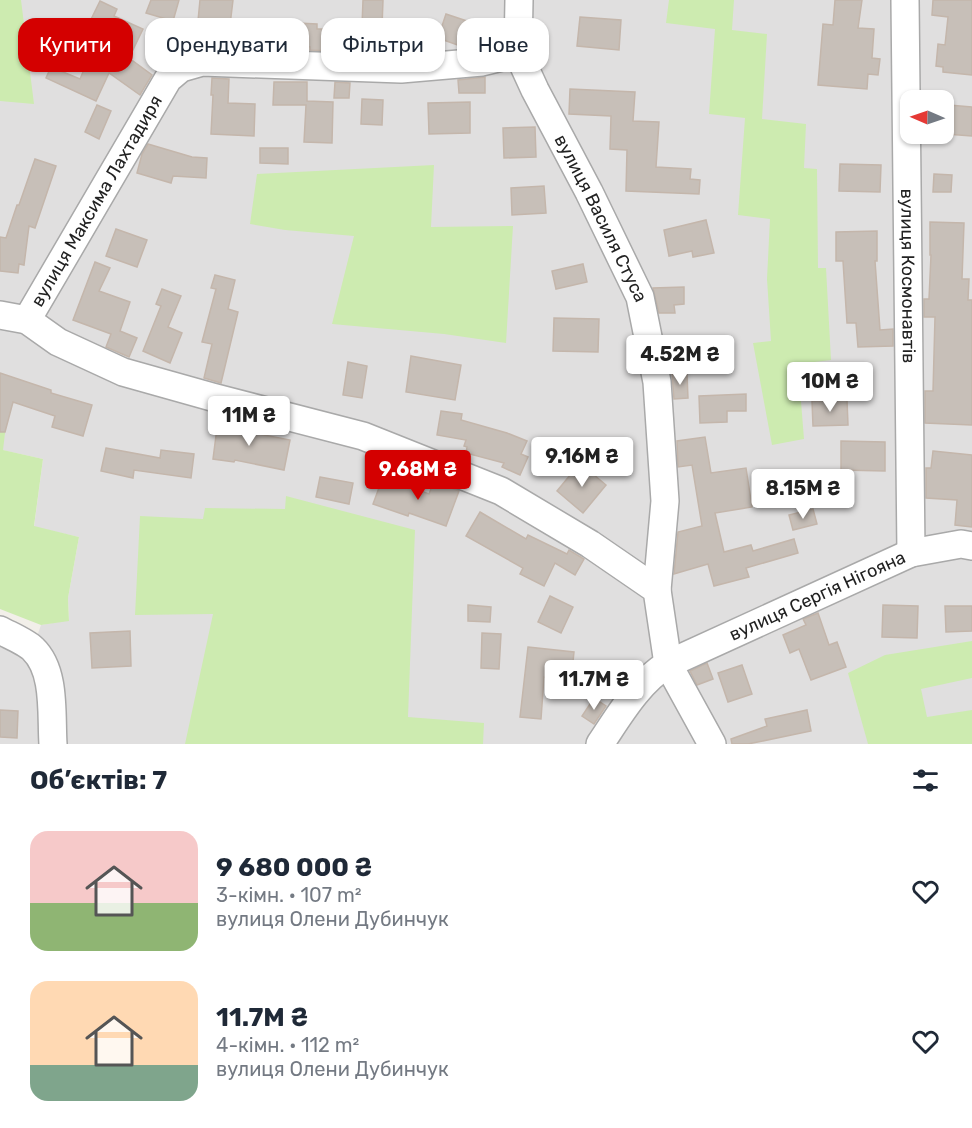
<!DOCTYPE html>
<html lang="uk">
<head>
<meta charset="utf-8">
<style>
  :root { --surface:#fff; --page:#f6f6f7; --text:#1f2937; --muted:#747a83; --accent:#d40000 }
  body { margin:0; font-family:Rubik,sans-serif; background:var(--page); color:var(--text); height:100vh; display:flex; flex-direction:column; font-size:22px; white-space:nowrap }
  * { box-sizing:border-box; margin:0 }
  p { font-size:20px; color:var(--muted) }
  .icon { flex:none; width:33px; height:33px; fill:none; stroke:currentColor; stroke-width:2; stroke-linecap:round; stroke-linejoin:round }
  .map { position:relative; height:744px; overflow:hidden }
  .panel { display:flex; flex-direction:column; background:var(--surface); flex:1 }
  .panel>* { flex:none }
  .top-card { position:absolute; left:18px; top:18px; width:600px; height:54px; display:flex; gap:12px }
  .needle { width:39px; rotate:272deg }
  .controls { position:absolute; left:900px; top:90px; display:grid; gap:12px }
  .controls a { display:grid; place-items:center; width:54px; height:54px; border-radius:12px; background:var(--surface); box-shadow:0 2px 4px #0004; font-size:30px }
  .price { position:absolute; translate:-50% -51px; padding:0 14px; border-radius:6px; background:#fff; color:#222; font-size:20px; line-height:39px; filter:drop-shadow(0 2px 3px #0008) }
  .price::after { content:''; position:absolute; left:50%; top:36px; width:18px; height:14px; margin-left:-9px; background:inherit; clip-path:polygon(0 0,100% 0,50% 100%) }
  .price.selected { background:var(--accent); color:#fff }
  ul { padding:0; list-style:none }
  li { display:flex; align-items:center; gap:18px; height:150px; padding:0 30px }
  li span { display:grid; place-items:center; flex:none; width:168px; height:120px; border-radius:18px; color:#555 }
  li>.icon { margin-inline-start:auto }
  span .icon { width:72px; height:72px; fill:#fffc; stroke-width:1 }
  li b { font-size:26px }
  h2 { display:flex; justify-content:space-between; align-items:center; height:72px; padding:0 30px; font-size:26px }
  .pill { padding:0 21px; border-radius:18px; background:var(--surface); box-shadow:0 2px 4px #0004; font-size:21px; line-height:54px }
  .pill.selected { background:var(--accent); color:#fff }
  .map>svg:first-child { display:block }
  .residential { fill:#e0dfdf; fill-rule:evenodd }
  .grass { fill:#cdebb0 }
  .building { fill:#c7bfb8; stroke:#c4b6ab; stroke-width:1.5 }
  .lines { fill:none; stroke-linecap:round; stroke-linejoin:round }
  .minor-casing { stroke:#a9a9a9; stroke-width:30 }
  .minor { stroke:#fff; stroke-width:27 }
  .labels { text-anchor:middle; stroke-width:4.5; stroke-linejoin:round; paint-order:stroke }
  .street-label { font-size:18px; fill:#222; stroke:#fff }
</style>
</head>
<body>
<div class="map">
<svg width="972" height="744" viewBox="0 0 972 744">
  <rect width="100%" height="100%" fill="#f2efe9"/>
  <g class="residential">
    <path d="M 0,0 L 972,0 L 972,744 L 58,744 L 35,642 L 41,625 L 69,620 L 68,598 L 79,537 L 34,527 L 43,459 L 2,450 L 6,425 L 0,423 ZM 910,100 L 944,100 L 944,134 L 910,134 Z"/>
    <polygon points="0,638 38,664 47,744 0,744"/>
  </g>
  <g class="grass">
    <polygon points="0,0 21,0 34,104 0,101"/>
    <polygon points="669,0 734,0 732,30 767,34 762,119 806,124 804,168 817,169 818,268 826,268 831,360 798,364 804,439 772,445 753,343 771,341 767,279 770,219 738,215 745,118 709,114 715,29 666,23"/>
    <polygon points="434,165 431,227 513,226 506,343 444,334 332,324 354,236 285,230 250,224 257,174"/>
    <polygon points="0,423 6,425 3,450 43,459 34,526 79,537 68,598 69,621 41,625 0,609"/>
    <polygon points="286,496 415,530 408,717 484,723 483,744 185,744 213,614 135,615 140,516 203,519 205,508 285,509"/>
    <polygon points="972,641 972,678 921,689 927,717 972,710 972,744 868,744 848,673 885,655"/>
  </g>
  <g class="building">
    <polygon points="151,0 179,0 173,21 146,13"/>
    <polygon points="200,0 233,0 230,25 225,24 224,47 202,46 202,22 198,21"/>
    <polygon points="363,0 383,0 381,53 361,52"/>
    <polygon points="835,0 862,0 858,28 874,29 872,58 880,59 878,75 868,74 867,89 818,85 823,24 833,25"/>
    <polygon points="933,0 972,0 972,75 943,72 943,67 936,66 938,44 945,45 948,17 932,15"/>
    <polygon points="100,1 117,9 114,16 143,29 129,58 152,75 140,95 109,73 96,101 46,78 51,67 80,79 94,46 81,40"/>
    <polygon points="446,14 479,25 471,47 466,48 438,38"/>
    <polygon points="580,17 621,20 619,50 577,46"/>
    <polygon points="297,23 317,24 317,29 330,29 329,51 310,50 310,47 295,46"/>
    <polygon points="485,77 485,93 459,93 458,80"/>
    <polygon points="212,78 229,79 228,103 255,104 254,136 211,134 213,95 211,95"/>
    <polygon points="274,82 307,82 307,101 333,102 332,143 304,142 306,105 273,105"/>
    <polygon points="335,82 350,83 349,98 334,98"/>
    <polygon points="570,89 635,92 633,121 659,122 656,167 691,169 690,179 700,180 699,194 626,191 627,150 610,149 611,116 569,114"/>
    <polygon points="362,99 383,100 382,125 361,124"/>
    <polygon points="470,102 470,133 429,134 428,103"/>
    <polygon points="97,105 111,111 99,139 85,132"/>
    <polygon points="949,105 972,107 972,136 946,134"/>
    <polygon points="535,127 536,157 504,158 503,128"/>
    <polygon points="148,144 192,157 207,158 206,178 173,176 171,183 137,173 142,154"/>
    <polygon points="260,148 288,148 288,164 260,163"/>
    <polygon points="35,159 56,166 35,228 29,226 24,265 19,264 18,273 0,271 0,237 6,238 17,205 19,205"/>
    <polygon points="840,164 881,165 880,192 839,191"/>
    <polygon points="934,174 952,175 951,192 933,192"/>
    <polygon points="544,186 546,213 512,215 511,188"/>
    <polygon points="706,220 714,253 693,257 692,251 669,256 664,230"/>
    <polygon points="930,222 964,223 962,279 969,279 968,300 972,300 972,425 925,423 925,391 933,391 935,317 924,317 924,299 929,299 931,255 930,255"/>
    <polygon points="116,229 147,240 137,267 106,256"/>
    <polygon points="877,231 877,261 875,261 880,330 893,329 893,346 858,347 856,323 847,323 843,261 836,261 836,232"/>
    <polygon points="95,262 110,268 99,291 130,302 120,331 137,338 129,357 106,347 111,334 73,320"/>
    <polygon points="583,264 587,282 556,289 552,271"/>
    <polygon points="215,275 235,280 228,309 238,312 221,383 204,378 212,344 202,342 216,289 211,288"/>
    <polygon points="684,287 684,304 674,305 675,313 659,313 653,288"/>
    <polygon points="162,289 181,296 168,327 182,333 170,363 143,351 161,306 156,304"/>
    <polygon points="554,318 599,319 598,352 553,351"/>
    <polygon points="411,356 461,365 455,400 406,392"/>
    <polygon points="348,362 367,366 362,398 343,395"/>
    <polygon points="859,364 860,386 835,387 834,365"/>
    <polygon points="0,373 51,390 51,393 92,405 83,436 52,427 55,416 13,402 5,432 0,432"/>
    <polygon points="672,374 687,374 688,398 674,399"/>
    <polygon points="746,394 746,411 727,411 727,422 700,423 699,396"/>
    <polygon points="847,400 848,425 813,426 812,401"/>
    <polygon points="441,411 462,414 461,420 507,433 527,441 521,454 528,457 520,475 502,467 504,463 466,453 467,447 464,446 466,440 437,435"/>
    <polygon points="218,420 240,423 239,430 290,440 284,470 235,460 234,462 213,459"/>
    <polygon points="705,437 711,473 746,468 752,507 715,513 724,552 751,545 753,551 794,539 798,553 746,568 749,577 714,586 708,564 674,574 678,532 702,526 692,465 678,467 677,441"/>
    <polygon points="841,441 885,442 885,471 841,470"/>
    <polygon points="106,448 160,458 161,450 194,454 191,478 134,470 133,478 101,471"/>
    <polygon points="933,451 972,455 972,527 955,525 957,500 926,498 926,468 931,468"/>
    <polygon points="580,463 606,485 583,513 557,491"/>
    <polygon points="320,477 353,483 349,504 316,497"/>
    <polygon points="383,477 429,494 434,481 459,491 446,526 409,513 408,516 373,504"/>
    <polygon points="813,509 817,524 793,530 789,515"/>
    <polygon points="480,512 526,539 528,535 567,554 569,550 584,559 575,575 555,563 544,586 520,574 523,568 466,536"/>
    <polygon points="550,596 573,607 561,633 538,622"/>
    <polygon points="468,605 491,607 490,622 468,621"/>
    <polygon points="883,605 918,606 917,638 882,637"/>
    <polygon points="945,606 972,606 972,631 946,632"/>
    <polygon points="818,613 829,645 837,642 846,667 811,680 799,649 790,653 783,635 806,625 803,619"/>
    <polygon points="130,631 131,666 92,668 90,633"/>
    <polygon points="482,633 501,634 499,669 481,668"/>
    <polygon points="528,647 574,652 571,680 544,677 541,719 520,717"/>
    <polygon points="707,663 713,679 697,685 690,671"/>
    <polygon points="742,665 752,694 728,702 718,673"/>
    <polygon points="594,698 606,706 594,724 582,716"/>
    <polygon points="0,710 18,711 17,738 0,737"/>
    <polygon points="807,710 811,731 748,744 732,744 731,739 767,726 765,719"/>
  </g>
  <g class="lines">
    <g class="minor-casing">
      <g id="minor">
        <path id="s1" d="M 519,0 L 518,53 L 535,90 L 589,192 L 640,297 L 657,382 L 665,501 L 657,590"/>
        <path id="s2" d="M 905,0 L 911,553"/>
        <polyline points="0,315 27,320 58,342 123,372 212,397 363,436 501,491 590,544 657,590 668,664 712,744"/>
        <path id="s3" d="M 27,320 L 168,79 L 181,68 L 202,62 L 401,69 L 482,62 L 518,53"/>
        <path d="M 0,630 C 9,635 26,642 33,649 C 56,671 51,714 53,744"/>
        <path id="s4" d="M 600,744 C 619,716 638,682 668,664 L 911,553 L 961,544 L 972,546"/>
      </g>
    </g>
    <use href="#minor" class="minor"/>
  </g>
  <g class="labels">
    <g class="street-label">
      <text dy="6" stroke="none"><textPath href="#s3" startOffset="138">вулиця Максима Лахтадиря</textPath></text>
      <text dy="6" stroke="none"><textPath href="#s1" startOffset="238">вулиця Василя Стуса</textPath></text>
      <text dy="6" stroke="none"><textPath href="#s2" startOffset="276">вулиця Космонавтів</textPath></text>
      <text dy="6" stroke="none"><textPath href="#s4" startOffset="270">вулиця Сергія Нігояна</textPath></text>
    </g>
  </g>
</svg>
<div class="controls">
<a><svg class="needle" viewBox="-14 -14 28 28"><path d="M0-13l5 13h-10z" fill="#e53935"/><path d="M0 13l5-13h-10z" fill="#747a83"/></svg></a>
</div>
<b class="price" style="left:680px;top:386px">4.52M ₴</b>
<b class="price" style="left:830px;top:413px">10M ₴</b>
<b class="price" style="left:249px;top:447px">11M ₴</b>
<b class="price" style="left:582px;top:488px">9.16M ₴</b>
<b class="price selected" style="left:418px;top:501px">9.68M ₴</b>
<b class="price" style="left:803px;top:520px">8.15M ₴</b>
<b class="price" style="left:594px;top:711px">11.7M ₴</b>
<div class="top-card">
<a class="pill selected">Купити</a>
<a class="pill">Орендувати</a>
<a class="pill">Фільтри</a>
<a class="pill">Нове</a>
</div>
</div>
<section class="panel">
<h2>Об’єктів: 7<svg class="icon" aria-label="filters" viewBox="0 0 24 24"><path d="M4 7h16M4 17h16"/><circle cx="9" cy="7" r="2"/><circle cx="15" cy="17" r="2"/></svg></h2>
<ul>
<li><span style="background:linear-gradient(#f6c9c9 60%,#8fb573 0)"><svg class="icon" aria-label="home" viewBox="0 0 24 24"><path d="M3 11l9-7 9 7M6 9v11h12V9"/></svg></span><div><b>9 680 000 ₴</b><p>3-кімн. · 107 m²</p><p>вулиця Олени Дубинчук</p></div><svg class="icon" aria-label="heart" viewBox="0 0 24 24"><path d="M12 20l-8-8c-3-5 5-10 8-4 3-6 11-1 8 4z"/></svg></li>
<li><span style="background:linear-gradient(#ffd9b3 70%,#7fa58c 0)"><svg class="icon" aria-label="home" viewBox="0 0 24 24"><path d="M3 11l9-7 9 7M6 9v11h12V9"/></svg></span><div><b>11.7M ₴</b><p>4-кімн. · 112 m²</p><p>вулиця Олени Дубинчук</p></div><svg class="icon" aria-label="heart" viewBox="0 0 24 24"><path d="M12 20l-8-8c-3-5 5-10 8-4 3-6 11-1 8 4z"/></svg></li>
</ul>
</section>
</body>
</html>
